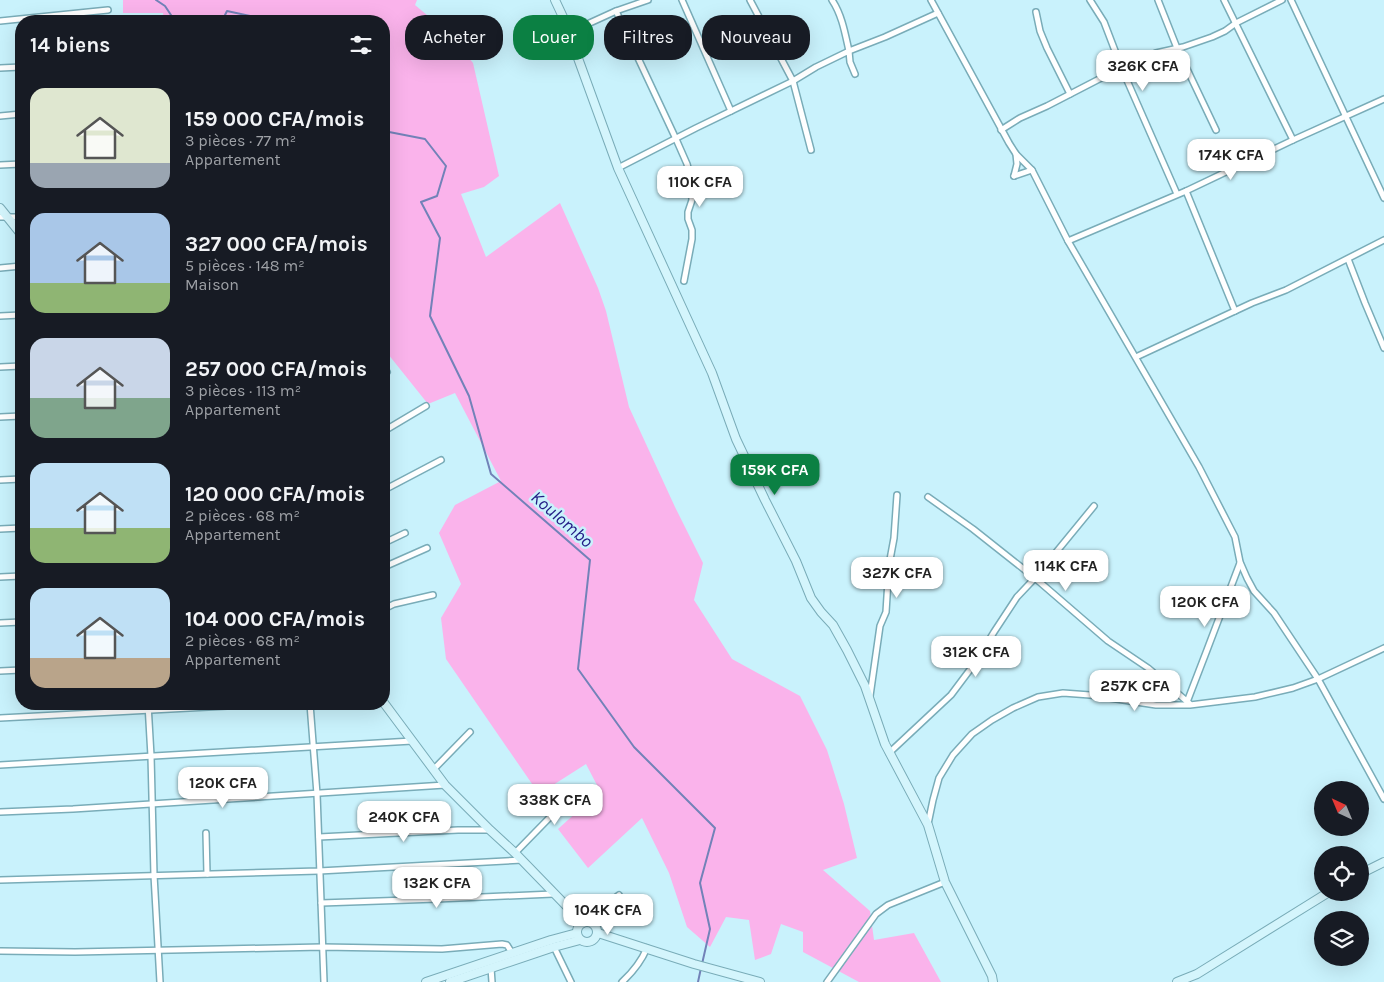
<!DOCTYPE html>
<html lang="fr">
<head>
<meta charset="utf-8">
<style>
  :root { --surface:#171b24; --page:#242831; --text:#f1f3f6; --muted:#9ea1a6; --accent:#0b8043 }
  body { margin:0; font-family:Karla,sans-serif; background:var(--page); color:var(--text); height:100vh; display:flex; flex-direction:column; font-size:19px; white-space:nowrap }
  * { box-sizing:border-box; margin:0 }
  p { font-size:16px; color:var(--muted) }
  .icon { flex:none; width:28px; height:28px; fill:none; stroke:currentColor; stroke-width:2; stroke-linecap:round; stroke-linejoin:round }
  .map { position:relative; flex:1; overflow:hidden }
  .side { position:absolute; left:15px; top:15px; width:375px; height:695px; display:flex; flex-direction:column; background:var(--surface); border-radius:20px; box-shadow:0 5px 20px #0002 }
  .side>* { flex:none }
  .hud { position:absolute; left:405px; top:15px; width:475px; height:45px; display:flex; gap:10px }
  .needle { width:32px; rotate:316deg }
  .tools { position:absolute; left:1314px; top:781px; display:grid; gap:10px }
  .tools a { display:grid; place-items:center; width:55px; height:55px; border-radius:50%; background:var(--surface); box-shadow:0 5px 20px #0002; font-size:25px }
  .price { position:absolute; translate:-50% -42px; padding:0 11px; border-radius:10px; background:#fff; color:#222; font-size:16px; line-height:32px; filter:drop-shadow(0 1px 2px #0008) }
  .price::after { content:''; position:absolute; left:50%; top:30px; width:15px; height:11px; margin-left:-8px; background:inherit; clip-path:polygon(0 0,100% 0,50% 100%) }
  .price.on { background:var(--accent); color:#fff }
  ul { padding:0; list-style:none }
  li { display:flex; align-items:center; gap:15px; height:125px; padding:0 15px }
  li span { display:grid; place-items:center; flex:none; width:140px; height:100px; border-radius:15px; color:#555 }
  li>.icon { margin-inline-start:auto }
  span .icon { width:60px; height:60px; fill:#fffc; stroke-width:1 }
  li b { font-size:21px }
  h2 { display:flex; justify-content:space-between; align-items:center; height:60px; padding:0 15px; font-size:21px }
  .chip { padding:0 18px; border-radius:20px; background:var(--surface); box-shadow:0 5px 20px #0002; font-size:18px; line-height:45px }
  .chip.on { background:var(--accent); color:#fff }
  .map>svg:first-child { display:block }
  .green { fill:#fab3eb }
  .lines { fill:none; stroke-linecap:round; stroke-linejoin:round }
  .stream { stroke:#7282b8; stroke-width:2 }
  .street-casing { stroke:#79acb8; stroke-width:8 }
  .secondary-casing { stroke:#79acb8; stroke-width:10 }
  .street { stroke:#fff; stroke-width:5 }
  .secondary { stroke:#d4f5fc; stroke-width:8 }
  .labels { text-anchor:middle; stroke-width:5; stroke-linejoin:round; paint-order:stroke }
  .water-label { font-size:18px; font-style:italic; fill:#221c86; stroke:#c9f2fc }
</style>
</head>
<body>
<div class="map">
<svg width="1384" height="982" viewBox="0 0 1384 982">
  <rect width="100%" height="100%" fill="#c9f2fc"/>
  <polygon class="green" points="123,0 417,0 415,5 446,31 473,63 499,176 484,187 461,194 486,257 560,203 598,288 606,311 629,407 675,507 703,563 694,600 732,659 800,696 827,750 844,804 857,858 823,870 870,911 874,940 914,933 941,982 859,982 803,952 803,932 781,924 771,954 755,960 749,920 726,917 710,947 687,927 669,873 642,818 588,868 558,829 600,791 586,764 539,794 446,659 441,618 461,584 439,533 455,505 501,481 455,393 428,404 384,349 384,21 164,21 163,13 123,13"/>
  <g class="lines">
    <g class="stream">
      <polyline points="156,0 165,6 175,21"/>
      <polyline points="222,21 227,11 274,21"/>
      <polyline points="384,77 386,88 384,90"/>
      <polyline points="384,131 425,139 446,166 437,196 421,202 440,238 430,316 469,396 491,474 590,560 578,669 634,747 715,828 700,883 710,929 702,964"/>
      <polyline points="698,982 701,968"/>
    </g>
    <g class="street-casing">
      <g id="street">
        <polyline points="682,0 731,111"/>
        <polyline points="750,0 793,81 811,150"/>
        <path d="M 832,0 C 842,15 845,33 849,51 L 885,37 L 938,13"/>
        <polyline points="931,0 1009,143 1016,154 1032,170 1068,241 1199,467 1235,537 1240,562 1247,578 1254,591 1274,613 1318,679 1384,799"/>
        <polyline points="1090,0 1104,22 1122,69 1177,194"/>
        <polyline points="1158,0 1177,48 1216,130"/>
        <polyline points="1224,0 1293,140"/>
        <polyline points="1291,0 1384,198"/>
        <polyline points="616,11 676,139 687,164 691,179 692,200 688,212 688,219 692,230 692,239 684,281"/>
        <polyline points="1036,12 1040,31 1047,48 1070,94"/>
        <polyline points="0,21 108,10"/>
        <polyline points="570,32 616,11 648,0"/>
        <polyline points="0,68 21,67"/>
        <polyline points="0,116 21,114"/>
        <polyline points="1001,130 1020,118 1047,106 1107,75 1156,53 1183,47 1212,37 1225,31 1236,23 1282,0"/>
        <polyline points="0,165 21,164"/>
        <polyline points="618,168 696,128 793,81 816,67 849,51 850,62 855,74"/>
        <polyline points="1014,176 1017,164 1016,154"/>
        <polyline points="1014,176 1032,170"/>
        <polyline points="1186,191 1235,311"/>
        <polyline points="0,217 21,217"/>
        <polyline points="1068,241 1186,191 1293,140 1384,99"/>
        <polyline points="1348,259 1365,303 1384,348"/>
        <polyline points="0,268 21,266"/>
        <polyline points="0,316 21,315"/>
        <polyline points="1136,357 1252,303 1286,290 1384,240"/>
        <polyline points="0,367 21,366"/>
        <polyline points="384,374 387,372"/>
        <polyline points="0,417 21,416"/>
        <polyline points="384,431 426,406"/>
        <polyline points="0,480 21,479"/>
        <polyline points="384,490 441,460"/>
        <polyline points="928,497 973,529 1035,578 1108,641 1148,668 1190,704"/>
        <polyline points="0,529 21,528"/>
        <polyline points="384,543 405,533"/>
        <polyline points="384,567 427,548"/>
        <polyline points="0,577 21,576"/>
        <polyline points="384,609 394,604 433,595"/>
        <polyline points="0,623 21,622"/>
        <polyline points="0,671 21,670"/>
        <polyline points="870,696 880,626 886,612 889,565 894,538 897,495"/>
        <polyline points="1187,702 1207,650 1240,563"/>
        <polyline points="148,704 151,756 154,875 160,982"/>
        <polyline points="310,704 317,794 324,982"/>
        <polyline points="0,718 264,704"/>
        <polyline points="889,753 951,695 975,663 994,632 1017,597 1035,578 1094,506"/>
        <polyline points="0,765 412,741"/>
        <polyline points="433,770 470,732"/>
        <polyline points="0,812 73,809 445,785"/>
        <polyline points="928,824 933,800 939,778 953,755 972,734 992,720 1013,708 1038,697 1063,693 1090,695 1156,705 1190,705 1255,697 1293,688 1318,679 1384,648"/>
        <polyline points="206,833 207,874"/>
        <polyline points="319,837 458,830 490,830"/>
        <polyline points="515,853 557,810 588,790"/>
        <polyline points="0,880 319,871 522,860"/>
        <polyline points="321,903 437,899 553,894"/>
        <polyline points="590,922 597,912 619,895"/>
        <polyline points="554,947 571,982"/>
        <polyline points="0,951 75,952 322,947 442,949 502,944 507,945 512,953"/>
        <polyline points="491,968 492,982"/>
        <path d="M 622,982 C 633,972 641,962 647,948"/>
        <polyline points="827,982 876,914 888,905 945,882"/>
      </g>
    </g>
    <g class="secondary-casing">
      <g id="secondary">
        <polyline points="555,0 570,32 575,50 618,168 712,373 736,439 765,500 796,561 811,598 821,612 833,625 847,650 865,686 885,744 928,825 945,882 992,976 993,982"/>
        <polyline points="0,208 21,234"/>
        <polyline points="384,703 445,785 490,830 515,853 583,923"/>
        <polyline points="1360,874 1384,862"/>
        <circle cx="587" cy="932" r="10"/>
        <polyline points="598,933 694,964 760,982"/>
        <polyline points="426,982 551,940 577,933"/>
        <polyline points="450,982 554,947 580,940"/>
        <polyline points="1177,982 1197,974 1329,892"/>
      </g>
    </g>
    <use href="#street" class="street"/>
    <use href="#secondary" class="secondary"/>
  </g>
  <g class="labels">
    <g class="water-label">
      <text transform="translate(562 519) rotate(41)" y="6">Koulombo</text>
    </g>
  </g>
</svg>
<div class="tools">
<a><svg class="needle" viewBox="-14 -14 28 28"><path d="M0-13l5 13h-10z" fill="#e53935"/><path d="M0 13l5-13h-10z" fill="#9ea1a6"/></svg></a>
<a><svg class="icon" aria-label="locate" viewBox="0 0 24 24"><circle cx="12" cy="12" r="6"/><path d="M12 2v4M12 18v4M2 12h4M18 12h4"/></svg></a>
<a><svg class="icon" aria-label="layers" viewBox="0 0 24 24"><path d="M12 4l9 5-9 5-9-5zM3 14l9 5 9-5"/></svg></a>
</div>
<b class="price" style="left:1143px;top:92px">326K CFA</b>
<b class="price" style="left:1231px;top:181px">174K CFA</b>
<b class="price" style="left:700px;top:208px">110K CFA</b>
<b class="price on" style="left:775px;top:496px">159K CFA</b>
<b class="price" style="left:1066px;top:592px">114K CFA</b>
<b class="price" style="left:897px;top:599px">327K CFA</b>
<b class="price" style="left:1205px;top:628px">120K CFA</b>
<b class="price" style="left:976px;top:678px">312K CFA</b>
<b class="price" style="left:1135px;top:712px">257K CFA</b>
<b class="price" style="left:223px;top:809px">120K CFA</b>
<b class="price" style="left:555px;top:826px">338K CFA</b>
<b class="price" style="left:404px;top:843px">240K CFA</b>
<b class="price" style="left:437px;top:909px">132K CFA</b>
<b class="price" style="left:608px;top:936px">104K CFA</b>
<div class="hud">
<a class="chip">Acheter</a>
<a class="chip on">Louer</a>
<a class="chip">Filtres</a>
<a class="chip">Nouveau</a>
</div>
<section class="side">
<h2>14 biens<svg class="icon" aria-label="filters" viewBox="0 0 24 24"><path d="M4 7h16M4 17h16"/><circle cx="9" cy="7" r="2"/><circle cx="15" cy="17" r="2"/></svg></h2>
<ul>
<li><span style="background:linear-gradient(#dfe7d0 75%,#9aa5b1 0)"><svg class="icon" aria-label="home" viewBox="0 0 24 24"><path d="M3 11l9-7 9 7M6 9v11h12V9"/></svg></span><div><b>159 000 CFA/mois</b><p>3 pièces · 77 m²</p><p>Appartement</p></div></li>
<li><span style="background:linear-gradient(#a9c7e8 70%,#8fb573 0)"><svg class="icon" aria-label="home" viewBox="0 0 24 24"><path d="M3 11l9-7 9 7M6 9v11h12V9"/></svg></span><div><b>327 000 CFA/mois</b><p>5 pièces · 148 m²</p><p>Maison</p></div></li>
<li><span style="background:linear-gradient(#c9d6e8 60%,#7fa58c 0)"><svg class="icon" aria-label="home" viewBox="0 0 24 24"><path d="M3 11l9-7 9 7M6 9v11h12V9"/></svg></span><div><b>257 000 CFA/mois</b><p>3 pièces · 113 m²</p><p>Appartement</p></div></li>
<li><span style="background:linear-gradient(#bfe0f5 65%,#8fb573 0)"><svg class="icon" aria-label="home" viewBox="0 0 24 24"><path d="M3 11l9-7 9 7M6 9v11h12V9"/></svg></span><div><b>120 000 CFA/mois</b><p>2 pièces · 68 m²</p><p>Appartement</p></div></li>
<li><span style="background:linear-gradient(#bfe0f5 70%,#b9a48a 0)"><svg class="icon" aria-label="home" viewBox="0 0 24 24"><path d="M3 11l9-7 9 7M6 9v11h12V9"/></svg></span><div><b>104 000 CFA/mois</b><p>2 pièces · 68 m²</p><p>Appartement</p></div></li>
</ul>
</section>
</div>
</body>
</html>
